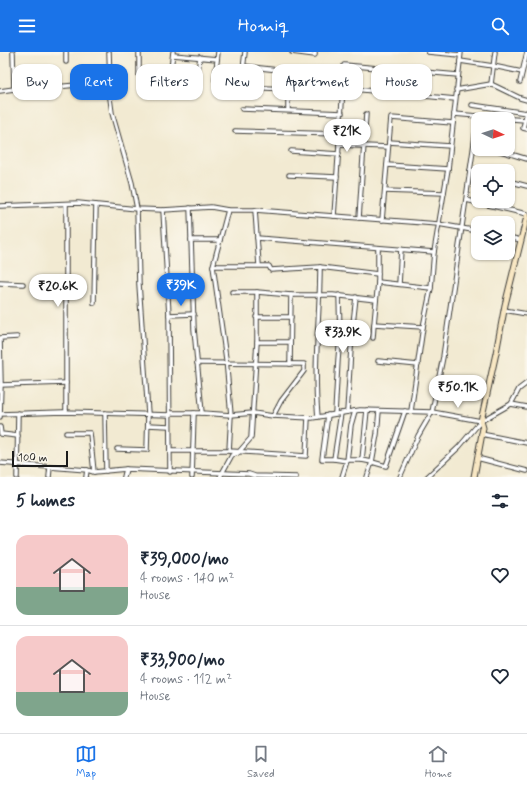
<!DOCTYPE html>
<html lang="en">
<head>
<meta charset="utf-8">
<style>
  :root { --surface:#fff; --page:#f2f2f3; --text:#1f2937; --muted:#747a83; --line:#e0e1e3; --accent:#1a73e8 }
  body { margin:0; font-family:Mynerve,sans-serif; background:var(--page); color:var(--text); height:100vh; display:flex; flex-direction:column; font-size:15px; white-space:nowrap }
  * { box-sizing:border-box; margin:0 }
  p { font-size:13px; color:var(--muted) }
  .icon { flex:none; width:22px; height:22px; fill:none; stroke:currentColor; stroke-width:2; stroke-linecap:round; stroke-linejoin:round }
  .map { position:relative; height:425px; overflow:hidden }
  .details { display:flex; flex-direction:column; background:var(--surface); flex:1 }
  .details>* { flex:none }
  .top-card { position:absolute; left:12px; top:12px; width:503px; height:36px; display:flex; gap:8px }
  .needle { width:26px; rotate:94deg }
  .fabs { position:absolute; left:471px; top:60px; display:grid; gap:8px }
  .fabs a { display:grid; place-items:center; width:44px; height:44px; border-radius:8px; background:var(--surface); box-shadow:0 1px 3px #0004; font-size:20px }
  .scale { position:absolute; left:12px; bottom:10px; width:56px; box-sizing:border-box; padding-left:4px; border:2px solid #1c1c1c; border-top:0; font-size:11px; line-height:14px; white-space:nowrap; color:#1c1c1c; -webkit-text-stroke:3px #fbf7ec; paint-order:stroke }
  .price { position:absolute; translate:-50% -34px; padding:0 9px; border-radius:14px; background:#fff; color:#222; font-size:13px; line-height:26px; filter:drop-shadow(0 1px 2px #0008) }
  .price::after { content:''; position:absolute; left:50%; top:24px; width:12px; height:9px; margin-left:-6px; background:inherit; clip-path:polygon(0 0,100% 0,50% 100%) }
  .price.current { background:var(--accent); color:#fff }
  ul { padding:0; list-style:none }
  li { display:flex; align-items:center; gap:12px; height:100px; padding:0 16px }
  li+li { border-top:1px solid var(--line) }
  li span { display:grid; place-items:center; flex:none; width:112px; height:80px; border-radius:12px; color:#555 }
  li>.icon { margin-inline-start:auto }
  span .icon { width:48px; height:48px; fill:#fffc; stroke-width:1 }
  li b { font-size:17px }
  h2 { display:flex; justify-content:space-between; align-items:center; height:48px; padding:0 16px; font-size:17px }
  .chip { padding:0 14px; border-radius:12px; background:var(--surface); box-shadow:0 1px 3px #0004; font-size:14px; line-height:36px }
  .chip.current { background:var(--accent); color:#fff }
  header { display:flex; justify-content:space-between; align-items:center; height:52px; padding:0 16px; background:var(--accent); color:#fff; font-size:18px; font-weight:600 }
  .dock { display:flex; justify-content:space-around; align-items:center; height:56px; border-top:1px solid var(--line); background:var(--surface); font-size:11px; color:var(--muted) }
  .dock a { display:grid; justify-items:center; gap:2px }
  .dock .current { color:var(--accent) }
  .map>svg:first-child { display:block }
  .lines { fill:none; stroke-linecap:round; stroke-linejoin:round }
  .minor-casing { stroke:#3c3b37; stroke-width:5.5 }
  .secondary-casing { stroke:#3c3b37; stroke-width:7 }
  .minor { stroke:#fff; stroke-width:3.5 }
  .secondary { stroke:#f8e7c3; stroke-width:5 }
</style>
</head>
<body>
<header><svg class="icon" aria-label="menu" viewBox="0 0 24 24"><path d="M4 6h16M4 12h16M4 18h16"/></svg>Homiq<svg class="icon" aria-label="search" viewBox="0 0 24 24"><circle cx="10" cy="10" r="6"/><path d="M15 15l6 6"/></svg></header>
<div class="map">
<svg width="527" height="425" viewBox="0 0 527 425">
  <rect width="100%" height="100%" fill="#fbf7ec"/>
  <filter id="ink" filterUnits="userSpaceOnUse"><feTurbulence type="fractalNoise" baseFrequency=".025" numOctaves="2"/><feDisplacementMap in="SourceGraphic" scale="8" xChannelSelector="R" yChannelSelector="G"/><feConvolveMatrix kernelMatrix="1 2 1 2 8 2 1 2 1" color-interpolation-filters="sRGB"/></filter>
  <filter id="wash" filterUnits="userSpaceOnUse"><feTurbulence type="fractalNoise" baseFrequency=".012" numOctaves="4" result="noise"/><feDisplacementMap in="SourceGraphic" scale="16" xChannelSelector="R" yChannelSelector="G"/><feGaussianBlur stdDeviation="0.9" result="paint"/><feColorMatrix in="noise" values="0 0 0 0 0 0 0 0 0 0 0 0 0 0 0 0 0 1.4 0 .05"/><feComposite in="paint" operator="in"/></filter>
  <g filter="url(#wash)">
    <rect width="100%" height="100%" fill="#f2ead2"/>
  </g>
  <g filter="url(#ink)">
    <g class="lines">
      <g class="minor-casing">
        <g id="minor">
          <polyline points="13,0 14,37"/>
          <polyline points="66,0 66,10"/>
          <polyline points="218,0 215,28 219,32 241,35 288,37"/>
          <polyline points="292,0 315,3 315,0"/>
          <polyline points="428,0 460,3"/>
          <polyline points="173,3 217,7"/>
          <polyline points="460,9 493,14 522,20"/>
          <polyline points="344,13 458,23"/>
          <polyline points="243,14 288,19 288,58"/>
          <polyline points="139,23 139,0"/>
          <polyline points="170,25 173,0"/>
          <polyline points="110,30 109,39 112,61 132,131 137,157 139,232 148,362 147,398 117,397"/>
          <polyline points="520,30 527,0"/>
          <polyline points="491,32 495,0"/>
          <polyline points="196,35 200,5"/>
          <polyline points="241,35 245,0"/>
          <polyline points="456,38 491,32 520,46 527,48"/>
          <polyline points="0,39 14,37 22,40 55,35 110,30 109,0"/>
          <polyline points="398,42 401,18"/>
          <polyline points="472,53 527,61"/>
          <polyline points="242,57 342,61"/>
          <polyline points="454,62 525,68 527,60"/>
          <polyline points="525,68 523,76 527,77"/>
          <polyline points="235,79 340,82"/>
          <polyline points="389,90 450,94"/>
          <polyline points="339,93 388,95"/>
          <polyline points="494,97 527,107"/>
          <polyline points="291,99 339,102"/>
          <polyline points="387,113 448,117"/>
          <polyline points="470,118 478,121"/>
          <polyline points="289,123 337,125"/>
          <polyline points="508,129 527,134"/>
          <polyline points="385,139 444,141"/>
          <polyline points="466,148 527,162"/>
          <polyline points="0,154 78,151 137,157 163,158 211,155 228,158 255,158 438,172 478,179"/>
          <polyline points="190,156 194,277 202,361"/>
          <polyline points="163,158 169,263 170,420"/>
          <polyline points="228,158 213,214 226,307 231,363 229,399 306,404 308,366"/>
          <polyline points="255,158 259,213"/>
          <polyline points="334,164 343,36 455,47"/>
          <polyline points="359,166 366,62"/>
          <polyline points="382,168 391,66 453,71"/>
          <polyline points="508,185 521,188"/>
          <polyline points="257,186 434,200"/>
          <polyline points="191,188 220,188"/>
          <polyline points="213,214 269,214 271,218 320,215 378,222"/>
          <polyline points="378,230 378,196"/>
          <polyline points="0,231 23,232"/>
          <polyline points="399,232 401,197"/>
          <polyline points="232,240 257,240 291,243 290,312"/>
          <polyline points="291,243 333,243 376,248"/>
          <polyline points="94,251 96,153"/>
          <polyline points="504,258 527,262"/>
          <polyline points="169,263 194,262"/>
          <polyline points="256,265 291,265"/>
          <polyline points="423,275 374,272 378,230 431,236"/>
          <polyline points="373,286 374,272"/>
          <polyline points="257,290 290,290"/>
          <polyline points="378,309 418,313"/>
          <polyline points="197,311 304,312 304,319 281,349 273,364"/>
          <polyline points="0,333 66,331"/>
          <polyline points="511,352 527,355"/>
          <polyline points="379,359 377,382 372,410 386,414 405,359"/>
          <polyline points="411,359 423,275 431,236 434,200 448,117 461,0"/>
          <polyline points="66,360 66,152"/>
          <polyline points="347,360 352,281 356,245"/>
          <polyline points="105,361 106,419"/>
          <polyline points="170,361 202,361 231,363 253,361 273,364 312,366 360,358 432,360 481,369"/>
          <polyline points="335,361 338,308 340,284 339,243"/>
          <polyline points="0,362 63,360 170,363"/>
          <polyline points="328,363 322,407 334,407 341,361"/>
          <polyline points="0,365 1,332 0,286 17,285"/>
          <path d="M 318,365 C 313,315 320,265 320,215"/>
          <polyline points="148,373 169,374"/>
          <polyline points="0,375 1,382 18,384"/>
          <polyline points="66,381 90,381 94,420"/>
          <polyline points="481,382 527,391"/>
          <polyline points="170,399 229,399"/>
          <polyline points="477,406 527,419"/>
          <polyline points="334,407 347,409 351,373 355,359"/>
          <polyline points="347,408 362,408 367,358"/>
          <polyline points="362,408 372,410 367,425"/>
          <polyline points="0,411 87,418 94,420 126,417 249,422 255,424 296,425"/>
          <polyline points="17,425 18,361"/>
          <polyline points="49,425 50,415"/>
          <polyline points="86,425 87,418"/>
          <polyline points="124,425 126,417"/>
          <polyline points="192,425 194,361"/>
          <polyline points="220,425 232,403 238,401 251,386 257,290 257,240"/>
          <polyline points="342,425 347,409"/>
          <polyline points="400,425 418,384 432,360 443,305 478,64"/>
          <polyline points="427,425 459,395 481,369 511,352 519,337 527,331"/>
        </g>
      </g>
      <g class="secondary-casing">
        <polyline id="secondary" points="474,425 483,376 481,369 496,301 505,253 527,164"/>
      </g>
      <use href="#minor" class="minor"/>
      <use href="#secondary" class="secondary"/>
    </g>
  </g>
</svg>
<div class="fabs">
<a><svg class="needle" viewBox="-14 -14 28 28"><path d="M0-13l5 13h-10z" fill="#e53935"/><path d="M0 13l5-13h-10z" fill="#747a83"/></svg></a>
<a><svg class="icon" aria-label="locate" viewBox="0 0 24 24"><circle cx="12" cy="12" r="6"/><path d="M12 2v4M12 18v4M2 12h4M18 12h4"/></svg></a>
<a><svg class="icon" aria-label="layers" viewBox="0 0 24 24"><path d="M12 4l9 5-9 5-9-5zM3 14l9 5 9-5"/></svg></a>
</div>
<div class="scale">100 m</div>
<b class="price" style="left:347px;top:101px">₹21K</b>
<b class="price current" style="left:181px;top:255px">₹39K</b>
<b class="price" style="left:58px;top:256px">₹20.6K</b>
<b class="price" style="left:343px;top:302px">₹33.9K</b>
<b class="price" style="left:458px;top:357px">₹50.1K</b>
<div class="top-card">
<a class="chip">Buy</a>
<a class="chip current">Rent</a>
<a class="chip">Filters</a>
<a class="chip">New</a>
<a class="chip">Apartment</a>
<a class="chip">House</a>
</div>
</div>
<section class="details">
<h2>5 homes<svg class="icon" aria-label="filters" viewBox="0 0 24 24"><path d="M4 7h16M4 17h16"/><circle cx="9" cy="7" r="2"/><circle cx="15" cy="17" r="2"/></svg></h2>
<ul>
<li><span style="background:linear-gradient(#f6c9c9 65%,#7fa58c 0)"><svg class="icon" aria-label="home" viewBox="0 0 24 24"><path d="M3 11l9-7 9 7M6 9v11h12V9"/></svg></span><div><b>₹39,000/mo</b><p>4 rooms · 140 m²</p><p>House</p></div><svg class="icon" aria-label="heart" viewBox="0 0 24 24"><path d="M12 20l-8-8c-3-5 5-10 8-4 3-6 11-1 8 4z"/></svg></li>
<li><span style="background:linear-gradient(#f6c9c9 70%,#7fa58c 0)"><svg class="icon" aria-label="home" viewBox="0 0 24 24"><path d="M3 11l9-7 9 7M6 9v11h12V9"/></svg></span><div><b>₹33,900/mo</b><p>4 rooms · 112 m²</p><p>House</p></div><svg class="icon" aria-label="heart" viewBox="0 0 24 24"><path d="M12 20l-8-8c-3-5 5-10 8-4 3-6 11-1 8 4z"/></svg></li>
</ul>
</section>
<nav class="dock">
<a class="current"><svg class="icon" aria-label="map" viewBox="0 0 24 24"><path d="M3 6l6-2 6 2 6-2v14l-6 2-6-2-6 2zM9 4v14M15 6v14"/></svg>Map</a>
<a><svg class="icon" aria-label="saved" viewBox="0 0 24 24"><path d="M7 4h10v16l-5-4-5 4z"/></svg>Saved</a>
<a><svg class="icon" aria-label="home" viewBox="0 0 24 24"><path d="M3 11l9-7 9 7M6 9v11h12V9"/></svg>Home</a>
</nav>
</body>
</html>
